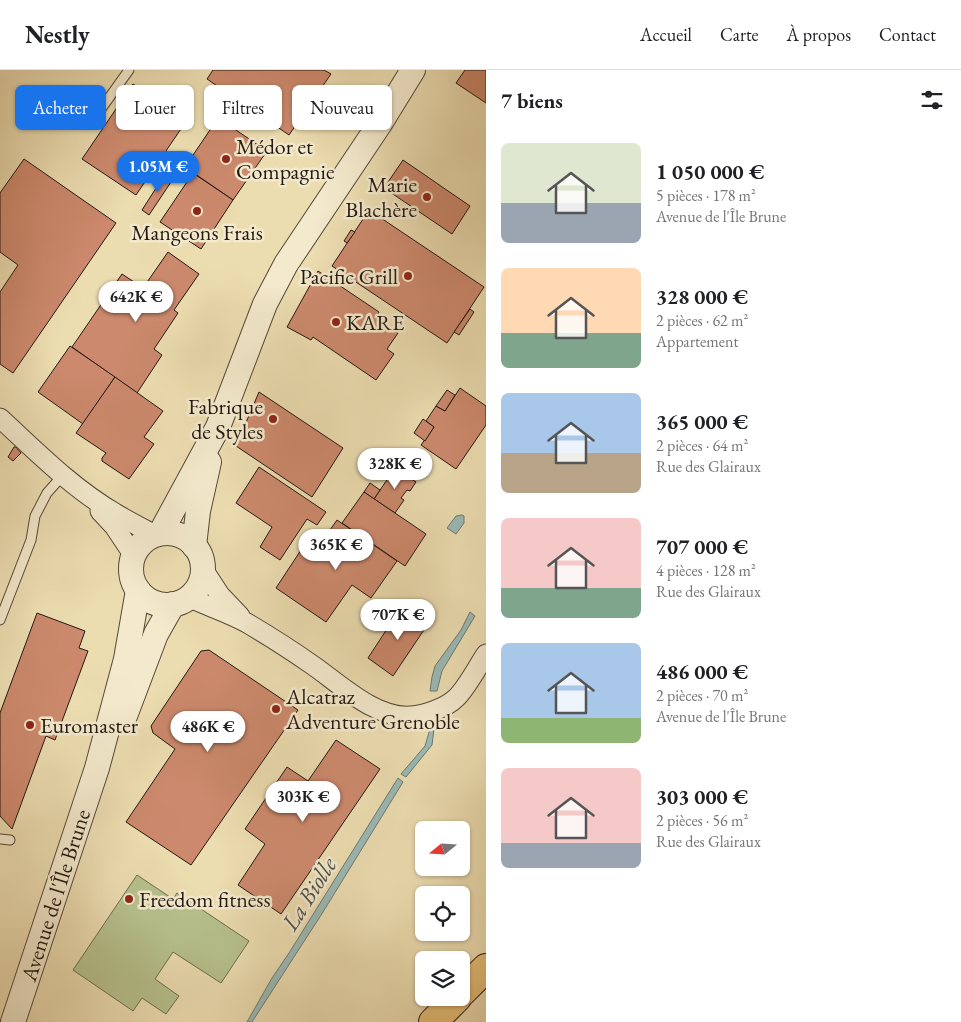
<!DOCTYPE html>
<html lang="fr">
<head>
<meta charset="utf-8">
<style>
  :root { --surface:#fff; --page:#f2f2f2; --text:#202124; --muted:#757577; --line:#e0e0e0; --accent:#1a73e8 }
  body { margin:0; font-family:"EB Garamond",serif; background:var(--page); color:var(--text); height:100vh; display:flex; flex-direction:column; font-size:19px; white-space:nowrap }
  * { box-sizing:border-box; margin:0 }
  p { font-size:16px; color:var(--muted) }
  .icon { flex:none; width:28px; height:28px; fill:none; stroke:currentColor; stroke-width:2; stroke-linecap:round; stroke-linejoin:round }
  .map { position:relative; flex:1; overflow:hidden }
  .side { display:flex; flex-direction:column; background:var(--surface); width:475px }
  .side>* { flex:none }
  .guide { position:absolute; left:15px; top:15px; width:395px; height:45px; display:flex; gap:10px }
  .needle { width:32px; rotate:252deg }
  .buttons { position:absolute; left:415px; top:751px; display:grid; gap:10px }
  .buttons a { display:grid; place-items:center; width:55px; height:55px; border-radius:8px; background:var(--surface); box-shadow:0 1px 4px #0004; font-size:25px }
  .price { position:absolute; translate:-50% -42px; padding:0 11px; border-radius:18px; background:#fff; color:#222; font-size:16px; line-height:32px; filter:drop-shadow(0 1px 2px #0008) }
  .price::after { content:''; position:absolute; left:50%; top:30px; width:15px; height:11px; margin-left:-8px; background:inherit; clip-path:polygon(0 0,100% 0,50% 100%) }
  .price.active { background:var(--accent); color:#fff }
  ul { padding:0; list-style:none }
  li { display:flex; align-items:center; gap:15px; height:125px; padding:0 15px }
  li span { display:grid; place-items:center; flex:none; width:140px; height:100px; border-radius:8px; color:#555 }
  li>.icon { margin-inline-start:auto }
  span .icon { width:60px; height:60px; fill:#fffc; stroke-width:1 }
  li b { font-size:21px }
  h2 { display:flex; justify-content:space-between; align-items:center; height:60px; padding:0 15px; font-size:21px }
  .chip { padding:0 18px; border-radius:8px; background:var(--surface); box-shadow:0 1px 4px #0004; font-size:18px; line-height:45px }
  .chip.active { background:var(--accent); color:#fff }
  header { display:flex; align-items:center; gap:30px; box-sizing:border-box; height:70px; padding:0 25px; background:var(--surface); border-bottom:1px solid var(--line) }
  header strong { font-size:24px }
  nav { display:flex; gap:28px; margin-inline-start:auto; font-size:18px }
  main { display:flex; flex:1; min-height:0 }
  .map>svg:first-child { display:block }
  .green { fill:#b6c18d; stroke:#6c6c50 }
  .water { fill:#9bbab5; stroke:#6b7974 }
  .building { fill:#cc896d; stroke:#231812 }
  .lines { fill:none; stroke-linecap:round; stroke-linejoin:round }
  .service-casing { stroke:#55493a; stroke-width:11 }
  .minor-casing { stroke:#55493a; stroke-width:21 }
  .tertiary-casing { stroke:#55493a; stroke-width:26 }
  .motorway-casing { stroke:#231812; stroke-width:30 }
  .service { stroke:#f3e9cc; stroke-width:9 }
  .minor { stroke:#f3e9cc; stroke-width:19 }
  .tertiary { stroke:#f3e9cc; stroke-width:24 }
  .motorway { stroke:#e6be78; stroke-width:28 }
  .poi-dot { fill:#8f2418; stroke:#f3e9cc; stroke-width:2 }
  .labels { text-anchor:middle; stroke-width:5; stroke-linejoin:round; paint-order:stroke }
  .poi-label { font-size:22px; fill:#231812; stroke:#f3e9cc; text-anchor:start }
  .street-label { font-size:22px; fill:#231812; stroke:#f3e9cc }
  .water-label { font-size:24px; font-style:italic; fill:#4d514b; stroke:#f3e9cc }
</style>
</head>
<body>
<header>
<strong>Nestly</strong>
<nav><a>Accueil</a><a>Carte</a><a>À propos</a><a>Contact</a></nav>
</header>
<main>
<div class="map">
<svg width="486" height="952" viewBox="0 0 486 952">
  <rect width="100%" height="100%" fill="#ecddb1"/>
  <filter id="stains"><feTurbulence type="fractalNoise" baseFrequency=".004" numOctaves="4"/><feColorMatrix values="0 0 0 0 .2 0 0 0 0 .09 0 0 0 0 .02 0 0 0 .5 -.17"/></filter>
  <radialGradient id="worn" r=".72"><stop offset=".6" stop-color="#630" stop-opacity="0"/><stop offset="1" stop-color="#630" stop-opacity=".3"/></radialGradient>
  <polygon class="green" points="137,805 173,829 177,823 249,871 221,913 173,882 155,909 179,926 166,944 142,928 133,941 73,900"/>
  <g class="water">
    <polygon points="462,445 464,446 464,453 456,464 447,458 456,446"/>
    <polygon points="470,542 475,546 442,601 437,621 430,621 432,607 435,596 461,560"/>
    <polygon points="430,659 434,659 432,675 406,707 401,704 425,676"/>
    <polygon points="398,708 403,712 323,842 252,952 247,952 272,908 289,883"/>
  </g>
  <g class="building">
    <polygon points="213,0 324,0 331,4 289,65 207,9"/>
    <polygon points="465,0 486,0 486,33 456,13"/>
    <polygon points="133,14 187,50 136,125 82,89"/>
    <polygon points="218,48 267,81 233,130 185,97"/>
    <polygon points="24,89 116,153 13,303 0,294 0,222 18,195 0,182 0,123"/>
    <polygon points="403,90 470,136 452,164 384,118"/>
    <polygon points="167,101 175,106 149,145 142,140"/>
    <polygon points="193,103 233,130 201,179 160,152"/>
    <polygon points="369,140 484,217 447,273 332,196"/>
    <polygon points="351,160 355,162 347,173 344,171"/>
    <polygon points="168,182 199,204 174,240 178,243 154,279 162,285 137,323 72,277 122,204 143,218"/>
    <polygon points="318,201 379,242 376,248 398,263 387,279 394,284 376,310 313,267 311,270 287,257"/>
    <polygon points="470,239 474,242 459,265 454,262"/>
    <polygon points="70,276 115,307 83,354 38,322"/>
    <polygon points="115,307 163,341 144,367 154,374 129,409 102,391 102,388 106,383 76,363"/>
    <polygon points="460,318 486,336 486,355 456,399 421,375 434,357 426,351 436,336 445,341"/>
    <polygon points="447,320 455,325 445,341 436,336"/>
    <polygon points="259,322 343,378 312,427 236,376"/>
    <polygon points="423,349 434,357 425,371 414,363"/>
    <polygon points="14,377 16,377 21,383 13,391 8,387"/>
    <polygon points="259,397 326,442 317,455 307,449 280,490 260,477 272,457 236,433"/>
    <polygon points="395,398 416,412 410,421 407,420 401,428 404,430 395,443 374,429"/>
    <polygon points="370,413 380,420 374,429 364,422"/>
    <polygon points="364,422 426,464 405,496 342,453"/>
    <polygon points="337,450 397,491 371,528 352,515 326,552 276,518 301,480 311,487"/>
    <polygon points="402,536 428,554 393,606 368,588"/>
    <polygon points="37,543 85,561 79,578 88,581 55,670 46,666 12,759 0,746 0,643"/>
    <polygon points="209,580 298,640 191,795 126,752 175,679 153,663 151,656 201,581"/>
    <polygon points="336,670 380,699 281,844 238,815 265,774 245,759 287,697 308,711"/>
  </g>
  <g class="lines">
    <g class="service-casing">
      <g id="service">
        <polyline points="101,39 129,0"/>
        <polyline points="0,550 31,470 35,446 47,423 63,405"/>
        <polyline points="0,769 10,770"/>
      </g>
    </g>
    <g class="minor-casing">
      <g id="minor">
        <path d="M 0,348 C 36,381 72,418 115,443 C 128,451 142,458 155,465"/>
        <polyline points="100,441 114,456 134,486"/>
        <polyline points="203,499 220,525 240,546"/>
        <path d="M 188,527 C 207,536 229,543 247,553 C 269,566 291,580 311,594 C 339,613 375,649 411,646 C 424,645 446,638 456,628 C 466,619 478,596 486,584"/>
      </g>
    </g>
    <g class="tertiary-casing">
      <g id="tertiary">
        <polyline points="161,462 218,357 265,234 286,194 381,52 413,0"/>
        <circle cx="167" cy="499" r="36"/>
        <polyline points="194,476 198,441 209,392"/>
        <polyline points="125,646 156,564 173,534"/>
        <polyline points="13,952 97,698 126,589 138,520"/>
      </g>
    </g>
    <g class="motorway-casing">
      <g id="motorway">
        <polyline points="461,923 486,898"/>
        <polyline points="433,952 457,928"/>
      </g>
    </g>
    <use href="#service" class="service"/>
    <use href="#minor" class="minor"/>
    <use href="#tertiary" class="tertiary"/>
    <use href="#motorway" class="motorway"/>
  </g>
  <g class="poi-dot">
    <circle cx="226" cy="89" r="5"/>
    <circle cx="427" cy="127" r="5"/>
    <circle cx="197" cy="141" r="5"/>
    <circle cx="408" cy="206" r="5"/>
    <circle cx="336" cy="252" r="5"/>
    <circle cx="273" cy="349" r="5"/>
    <circle cx="276" cy="639" r="5"/>
    <circle cx="30" cy="655" r="5"/>
    <circle cx="129" cy="829" r="5"/>
  </g>
  <g class="labels">
    <g class="poi-label">
      <text x="236" y="84">Médor et<tspan x="236" dy="25">Compagnie</tspan></text>
      <text x="417" y="122" text-anchor="end">Marie<tspan x="417" dy="25">Blachère</tspan></text>
      <text x="197" y="170" text-anchor="middle">Mangeons Frais</text>
      <text x="398" y="214" text-anchor="end">Pacific Grill</text>
      <text x="346" y="260">KARE</text>
      <text x="263" y="344" text-anchor="end">Fabrique<tspan x="263" dy="25">de Styles</tspan></text>
      <text x="286" y="634">Alcatraz<tspan x="286" dy="25">Adventure Grenoble</tspan></text>
      <text x="40" y="663">Euromaster</text>
      <text x="139" y="837">Freedom fitness</text>
    </g>
    <g class="street-label">
      <text transform="translate(55 825) rotate(-72)" y="8">Avenue de l'Île Brune</text>
    </g>
    <g class="water-label">
      <text transform="translate(309 824) rotate(-58)" y="8">La Biolle</text>
    </g>
  </g>
  <rect width="100%" height="100%" filter="url(#stains)"/>
  <rect width="100%" height="100%" fill="url(#worn)"/>
</svg>
<div class="buttons">
<a><svg class="needle" viewBox="-14 -14 28 28"><path d="M0-13l5 13h-10z" fill="#e53935"/><path d="M0 13l5-13h-10z" fill="#757577"/></svg></a>
<a><svg class="icon" aria-label="locate" viewBox="0 0 24 24"><circle cx="12" cy="12" r="6"/><path d="M12 2v4M12 18v4M2 12h4M18 12h4"/></svg></a>
<a><svg class="icon" aria-label="layers" viewBox="0 0 24 24"><path d="M12 4l9 5-9 5-9-5zM3 14l9 5 9-5"/></svg></a>
</div>
<b class="price active" style="left:158px;top:123px">1.05M €</b>
<b class="price" style="left:136px;top:253px">642K €</b>
<b class="price" style="left:395px;top:420px">328K €</b>
<b class="price" style="left:336px;top:501px">365K €</b>
<b class="price" style="left:398px;top:571px">707K €</b>
<b class="price" style="left:208px;top:683px">486K €</b>
<b class="price" style="left:303px;top:753px">303K €</b>
<div class="guide">
<a class="chip active">Acheter</a>
<a class="chip">Louer</a>
<a class="chip">Filtres</a>
<a class="chip">Nouveau</a>
</div>
</div>
<section class="side">
<h2>7 biens<svg class="icon" aria-label="filters" viewBox="0 0 24 24"><path d="M4 7h16M4 17h16"/><circle cx="9" cy="7" r="2"/><circle cx="15" cy="17" r="2"/></svg></h2>
<ul>
<li><span style="background:linear-gradient(#dfe7d0 60%,#9aa5b1 0)"><svg class="icon" aria-label="home" viewBox="0 0 24 24"><path d="M3 11l9-7 9 7M6 9v11h12V9"/></svg></span><div><b>1 050 000 €</b><p>5 pièces · 178 m²</p><p>Avenue de l'Île Brune</p></div></li>
<li><span style="background:linear-gradient(#ffd9b3 65%,#7fa58c 0)"><svg class="icon" aria-label="home" viewBox="0 0 24 24"><path d="M3 11l9-7 9 7M6 9v11h12V9"/></svg></span><div><b>328 000 €</b><p>2 pièces · 62 m²</p><p>Appartement</p></div></li>
<li><span style="background:linear-gradient(#a9c7e8 60%,#b9a48a 0)"><svg class="icon" aria-label="home" viewBox="0 0 24 24"><path d="M3 11l9-7 9 7M6 9v11h12V9"/></svg></span><div><b>365 000 €</b><p>2 pièces · 64 m²</p><p>Rue des Glairaux</p></div></li>
<li><span style="background:linear-gradient(#f6c9c9 70%,#7fa58c 0)"><svg class="icon" aria-label="home" viewBox="0 0 24 24"><path d="M3 11l9-7 9 7M6 9v11h12V9"/></svg></span><div><b>707 000 €</b><p>4 pièces · 128 m²</p><p>Rue des Glairaux</p></div></li>
<li><span style="background:linear-gradient(#a9c7e8 75%,#8fb573 0)"><svg class="icon" aria-label="home" viewBox="0 0 24 24"><path d="M3 11l9-7 9 7M6 9v11h12V9"/></svg></span><div><b>486 000 €</b><p>2 pièces · 70 m²</p><p>Avenue de l'Île Brune</p></div></li>
<li><span style="background:linear-gradient(#f6c9c9 75%,#9aa5b1 0)"><svg class="icon" aria-label="home" viewBox="0 0 24 24"><path d="M3 11l9-7 9 7M6 9v11h12V9"/></svg></span><div><b>303 000 €</b><p>2 pièces · 56 m²</p><p>Rue des Glairaux</p></div></li>
</ul>
</section>
</main>
</body>
</html>
